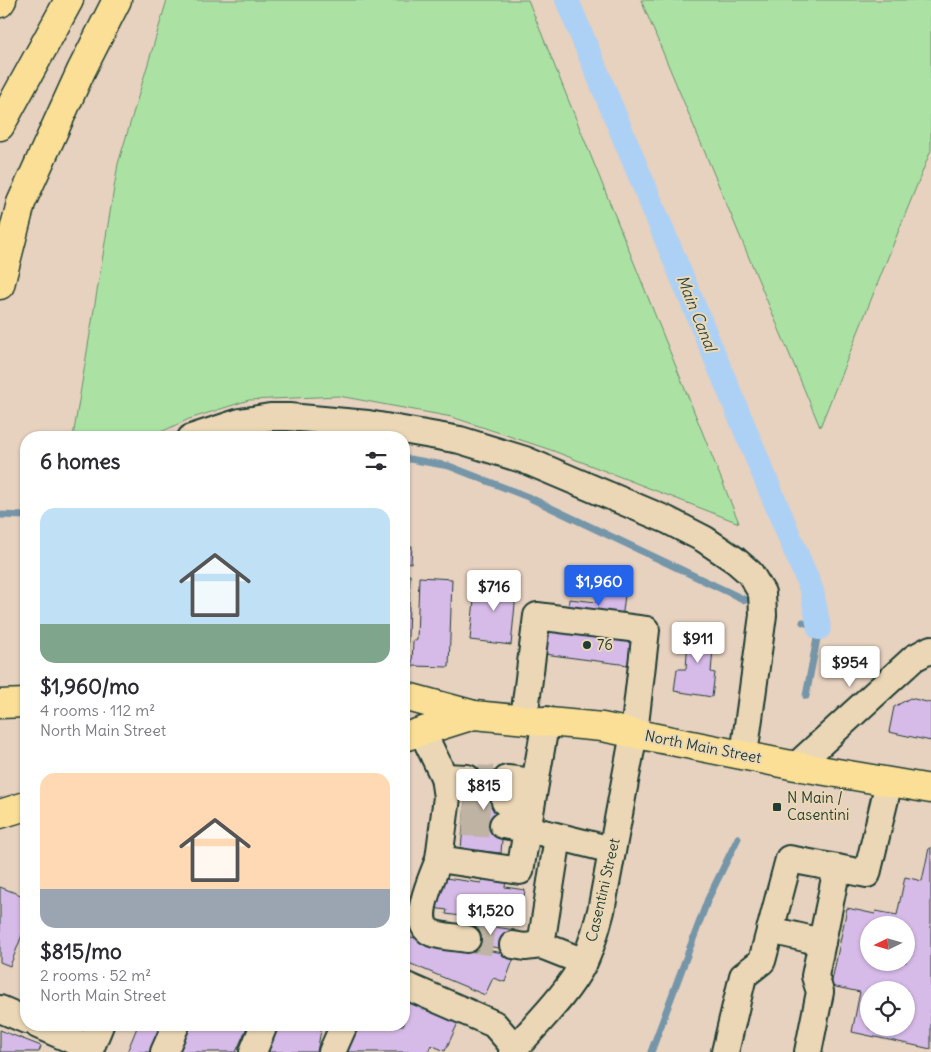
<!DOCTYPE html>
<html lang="en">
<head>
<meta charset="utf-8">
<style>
  :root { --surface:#fff; --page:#f2f2f3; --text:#2b2b33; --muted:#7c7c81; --accent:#2563eb }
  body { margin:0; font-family:Delius,sans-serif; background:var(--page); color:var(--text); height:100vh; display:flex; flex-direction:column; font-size:19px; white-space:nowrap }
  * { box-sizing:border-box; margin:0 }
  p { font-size:16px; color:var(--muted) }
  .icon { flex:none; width:28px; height:28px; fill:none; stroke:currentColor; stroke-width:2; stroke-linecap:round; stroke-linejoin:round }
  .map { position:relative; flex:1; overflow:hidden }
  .sheet { position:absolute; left:20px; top:431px; width:390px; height:600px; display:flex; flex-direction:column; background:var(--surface); border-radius:20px; box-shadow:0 1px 4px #0004 }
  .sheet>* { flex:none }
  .needle { width:32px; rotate:265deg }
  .controls { position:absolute; left:860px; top:916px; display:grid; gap:10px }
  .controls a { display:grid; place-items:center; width:55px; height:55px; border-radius:50%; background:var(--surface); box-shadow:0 1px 4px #0004; font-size:25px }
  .price { position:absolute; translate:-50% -42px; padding:0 11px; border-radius:5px; background:#fff; color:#222; font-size:16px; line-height:32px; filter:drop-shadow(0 1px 2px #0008) }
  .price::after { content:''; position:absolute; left:50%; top:30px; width:15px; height:11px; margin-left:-8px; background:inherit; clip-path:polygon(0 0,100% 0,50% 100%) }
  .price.current { background:var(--accent); color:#fff }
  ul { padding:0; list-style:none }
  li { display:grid; align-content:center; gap:10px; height:265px; padding:0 20px }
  li span { display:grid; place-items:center; height:155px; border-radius:15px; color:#555 }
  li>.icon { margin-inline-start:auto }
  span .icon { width:90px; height:90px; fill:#fffc; stroke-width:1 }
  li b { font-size:21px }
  h2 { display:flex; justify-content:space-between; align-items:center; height:60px; padding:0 20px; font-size:21px }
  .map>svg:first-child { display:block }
  .green { fill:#abe2a4; stroke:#65906c }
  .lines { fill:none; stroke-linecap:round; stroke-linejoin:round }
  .stream { stroke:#7496a8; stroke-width:7 }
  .canal { stroke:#add1f5; stroke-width:24 }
  .building { fill:#d6bae8; stroke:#1f3d34; fill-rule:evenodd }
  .minor-tunnel { stroke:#bfb3a3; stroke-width:26; stroke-dasharray:26 13; stroke-linecap:butt }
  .minor-casing { stroke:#1f3d34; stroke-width:30 }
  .major-casing { stroke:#1f3d34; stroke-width:31 }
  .highway-casing { stroke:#1f3d34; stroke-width:31 }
  .minor { stroke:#ebd7b5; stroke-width:26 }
  .major { stroke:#fbdf96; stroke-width:28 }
  .highway { stroke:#fbdf96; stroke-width:28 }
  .poi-dot { fill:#1f3d34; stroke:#ebd7b5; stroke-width:2 }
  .labels { text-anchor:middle; stroke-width:4; stroke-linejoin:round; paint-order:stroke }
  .poi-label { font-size:15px; fill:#1f3d34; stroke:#ebd7b5; text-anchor:start }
  .street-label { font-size:15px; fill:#1f3d34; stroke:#ebd7b5 }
  .water-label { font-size:16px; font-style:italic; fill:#2d4c47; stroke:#ebd7b5 }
</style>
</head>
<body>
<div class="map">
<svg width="931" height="1052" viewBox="0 0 931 1052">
  <rect width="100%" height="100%" fill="#e7d1bf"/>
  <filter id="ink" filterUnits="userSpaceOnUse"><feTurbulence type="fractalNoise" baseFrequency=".02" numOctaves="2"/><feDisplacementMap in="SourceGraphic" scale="10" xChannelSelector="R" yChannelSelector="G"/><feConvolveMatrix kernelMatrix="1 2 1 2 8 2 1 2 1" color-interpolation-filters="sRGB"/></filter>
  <g filter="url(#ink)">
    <g class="green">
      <polygon points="167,0 528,0 739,523 551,450 452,417 339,396 249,400 189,419 150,437 73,437 118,164"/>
      <polygon points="641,0 931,0 931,150 820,427"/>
    </g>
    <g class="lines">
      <g class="stream">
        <polyline points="404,458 449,466 528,497 745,600"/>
        <polyline points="0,515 26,516"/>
        <polyline points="803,622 819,628 806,696"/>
        <polyline points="651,1052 708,899 738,838"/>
      </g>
      <polyline class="canal" points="567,0 812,591 819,628"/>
    </g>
    <g class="building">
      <polygon points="404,546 412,546 411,563 404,562"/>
      <polygon points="404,575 410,575 407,666 404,666"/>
      <polygon points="419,577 452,579 449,667 412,666 413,640 417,640"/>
      <polygon points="476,580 517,584 511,645 470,640"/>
      <polygon points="598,593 625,595 622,619 568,614 569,599 597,602"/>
      <polygon points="547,626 631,637 628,665 544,654"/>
      <polygon points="692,626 715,628 711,672 715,673 712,697 674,691 677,669 686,669 688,638 691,638"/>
      <polygon points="910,698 931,703 931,741 889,732 894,707"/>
      <polygon points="468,769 507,772 501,853 461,849"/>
      <path d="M 929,848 L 931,848 L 931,1049 L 852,1032 L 860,992 L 831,986 L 847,908 L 875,914 L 876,911 L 897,915 L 905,877 L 922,881 ZM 869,925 L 906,925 L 906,962 L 869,962 ZM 869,990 L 906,990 L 906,1028 L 869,1028 Z"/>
      <polygon points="438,877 481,883 482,877 506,880 505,887 525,890 520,924 446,914 447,910 433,908"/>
      <polygon points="0,887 26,897 26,925 10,966 0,962"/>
      <polygon points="469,923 515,930 512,950 466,943"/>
      <polygon points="404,936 515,955 505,982 493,978 485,995 404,961"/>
      <polygon points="404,999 458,1023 445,1051 431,1045 428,1052 346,1052 357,1025 404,1025"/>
      <polygon points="138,1025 162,1025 150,1052 127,1052"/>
      <polygon points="191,1025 248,1025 236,1052 179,1052"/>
      <polygon points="277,1025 322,1025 317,1052 265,1052"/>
      <polygon points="0,1030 41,1046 39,1052 0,1052"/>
    </g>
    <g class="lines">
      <g class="minor-tunnel">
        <polyline points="467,778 507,779"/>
        <polyline points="465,798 505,802"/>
        <polyline points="463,823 503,825"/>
        <polyline points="467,939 513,945"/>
      </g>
      <g class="minor-casing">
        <g id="minor">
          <polyline points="191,438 240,422 270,417 289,417 368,424 460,440 525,460 667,520 704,539 735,560 750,573 762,593 763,615 744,755"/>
          <polyline points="422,731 444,777 447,797 439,859 520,871 546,720"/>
          <polyline points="796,766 914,658 931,649"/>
          <polyline points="444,777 467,778"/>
          <polyline points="507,779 535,782"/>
          <polyline points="505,802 531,805"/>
          <polyline points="503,825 528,829 612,850"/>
          <polyline points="558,837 541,945 584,962"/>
          <path d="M 439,859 C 433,877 409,923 432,933 C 442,937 456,937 467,939"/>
          <polyline points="770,930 822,942"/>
          <polyline points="513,945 525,947 541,945"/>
          <polyline points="404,985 494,1024 515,1048"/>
          <polyline points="0,1009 26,1020"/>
          <polyline points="38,1025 90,1048"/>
          <polyline points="89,1052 100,1025"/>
          <polyline points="164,1052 176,1025"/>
          <polyline points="253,1052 264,1025"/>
          <polyline points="332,1052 344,1025"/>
          <path d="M 512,1052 C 537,1023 566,996 584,962 C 592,946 596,929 601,911 L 634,733 L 646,630 L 537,616 L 524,718"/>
          <polyline points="725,1052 743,976 762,961 789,859 837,868"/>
          <polyline points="808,1052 820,992 815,976 837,868 867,874 889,782"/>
        </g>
      </g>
      <g class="major-casing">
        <g id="major">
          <polyline points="404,696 474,715 602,727 796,766 931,789"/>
          <polyline points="0,704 26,703"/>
          <polyline points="404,737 474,715"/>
          <polyline points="0,814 26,806"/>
        </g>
      </g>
      <g class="highway-casing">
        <g id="highway">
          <polyline points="0,3 2,0"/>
          <polyline points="0,126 69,0"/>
          <polyline points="0,285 21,203 81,71 117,0"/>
        </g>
      </g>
      <use href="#minor" class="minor"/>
      <use href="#major" class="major"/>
      <use href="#highway" class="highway"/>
    </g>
  </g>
  <g class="poi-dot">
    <circle cx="587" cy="645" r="5"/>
    <rect x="772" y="802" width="10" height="10" rx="2.5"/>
  </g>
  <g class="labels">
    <g class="poi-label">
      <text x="597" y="650">76</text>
      <text x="787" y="803">N Main /<tspan x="787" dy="17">Casentini</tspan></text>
    </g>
    <g class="street-label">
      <text transform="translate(703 747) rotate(11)" y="5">North Main Street</text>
      <text transform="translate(603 890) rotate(-77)" y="5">Casentini Street</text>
    </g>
    <g class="water-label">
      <text transform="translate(697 313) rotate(68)" y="6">Main Canal</text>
    </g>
  </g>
</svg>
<div class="controls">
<a><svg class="needle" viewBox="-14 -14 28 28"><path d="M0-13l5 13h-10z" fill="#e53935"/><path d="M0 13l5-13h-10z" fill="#7c7c81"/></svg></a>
<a><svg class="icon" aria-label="locate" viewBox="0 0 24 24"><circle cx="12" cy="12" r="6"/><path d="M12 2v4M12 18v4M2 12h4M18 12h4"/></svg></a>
</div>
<b class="price current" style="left:599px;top:607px">$1,960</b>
<b class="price" style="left:494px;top:612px">$716</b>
<b class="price" style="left:698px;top:664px">$911</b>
<b class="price" style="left:850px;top:688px">$954</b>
<b class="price" style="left:484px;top:811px">$815</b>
<b class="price" style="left:491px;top:936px">$1,520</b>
<section class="sheet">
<h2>6 homes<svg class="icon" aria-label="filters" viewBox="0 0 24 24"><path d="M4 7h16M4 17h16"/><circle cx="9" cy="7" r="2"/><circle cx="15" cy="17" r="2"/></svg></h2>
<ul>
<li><span style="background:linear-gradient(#bfe0f5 75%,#7fa58c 0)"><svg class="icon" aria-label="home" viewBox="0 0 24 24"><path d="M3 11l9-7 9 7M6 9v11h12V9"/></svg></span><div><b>$1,960/mo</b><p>4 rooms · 112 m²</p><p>North Main Street</p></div></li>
<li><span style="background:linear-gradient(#ffd9b3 75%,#9aa5b1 0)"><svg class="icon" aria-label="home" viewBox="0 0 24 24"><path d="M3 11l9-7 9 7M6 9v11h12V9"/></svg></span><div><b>$815/mo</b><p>2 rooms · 52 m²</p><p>North Main Street</p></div></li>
</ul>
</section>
</div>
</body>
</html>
